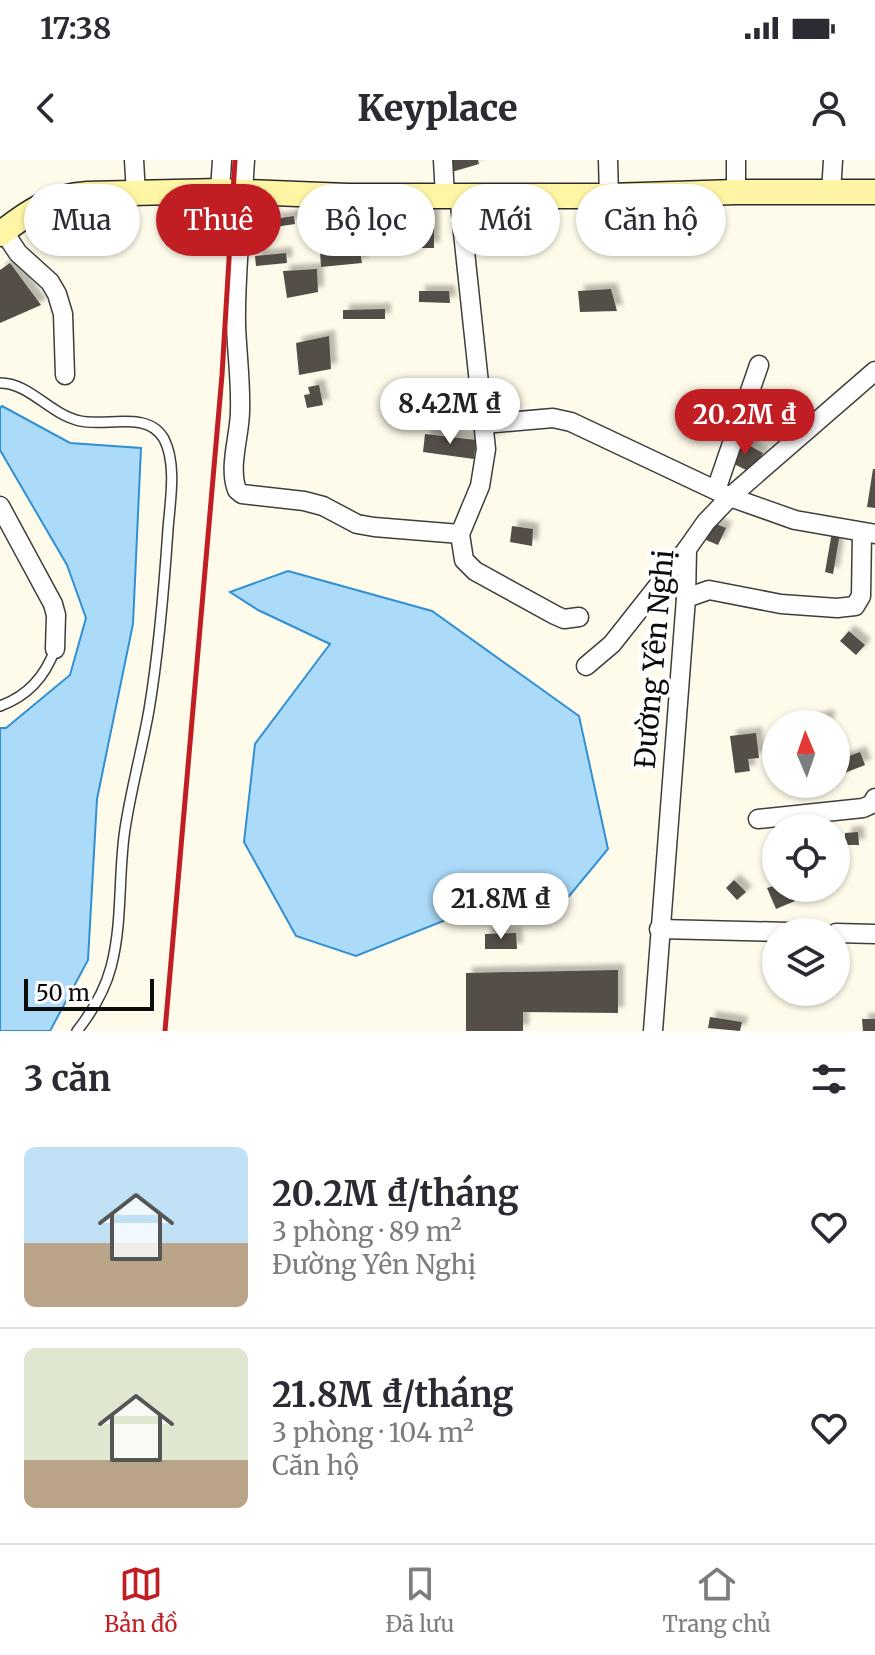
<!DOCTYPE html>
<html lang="vi">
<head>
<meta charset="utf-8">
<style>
  :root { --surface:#fff; --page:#f7f7f7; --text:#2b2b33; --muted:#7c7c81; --line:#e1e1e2; --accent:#c11e24 }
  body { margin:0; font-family:Merriweather,serif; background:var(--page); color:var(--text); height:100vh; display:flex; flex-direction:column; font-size:30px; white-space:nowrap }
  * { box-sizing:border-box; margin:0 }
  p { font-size:26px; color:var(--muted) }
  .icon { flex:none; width:44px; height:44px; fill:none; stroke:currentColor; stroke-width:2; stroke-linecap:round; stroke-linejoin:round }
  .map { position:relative; height:871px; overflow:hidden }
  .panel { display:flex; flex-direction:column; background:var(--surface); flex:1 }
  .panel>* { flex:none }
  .hud { position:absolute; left:24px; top:24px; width:828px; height:72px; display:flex; gap:16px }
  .needle { width:52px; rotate:358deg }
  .buttons { position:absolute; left:762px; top:550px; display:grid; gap:16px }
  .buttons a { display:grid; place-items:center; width:88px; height:88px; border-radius:50%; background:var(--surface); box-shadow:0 2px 6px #0004; font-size:40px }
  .scale { position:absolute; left:24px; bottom:20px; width:130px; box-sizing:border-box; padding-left:8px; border:4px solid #0b0b0b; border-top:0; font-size:22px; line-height:28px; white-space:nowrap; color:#0b0b0b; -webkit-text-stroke:6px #fff; paint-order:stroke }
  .price { position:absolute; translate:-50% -68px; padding:0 18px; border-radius:28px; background:#fff; color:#222; font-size:26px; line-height:52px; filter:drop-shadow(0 2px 4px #0008) }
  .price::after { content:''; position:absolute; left:50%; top:48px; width:24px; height:18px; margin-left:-12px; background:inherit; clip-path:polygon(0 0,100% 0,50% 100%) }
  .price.selected { background:var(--accent); color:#fff }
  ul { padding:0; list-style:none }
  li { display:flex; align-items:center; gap:24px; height:200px; padding:0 24px }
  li+li { border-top:2px solid var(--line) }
  li span { display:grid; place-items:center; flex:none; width:224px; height:160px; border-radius:12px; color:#555 }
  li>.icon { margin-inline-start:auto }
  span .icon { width:96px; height:96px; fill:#fffc; stroke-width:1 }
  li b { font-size:34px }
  h2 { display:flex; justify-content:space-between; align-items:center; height:96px; padding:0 24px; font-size:34px }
  .pill { padding:0 28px; border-radius:36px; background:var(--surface); box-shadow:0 2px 6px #0004; font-size:28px; line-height:72px }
  .pill.selected { background:var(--accent); color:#fff }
  .status { display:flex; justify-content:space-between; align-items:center; height:56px; padding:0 40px; background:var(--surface); direction:ltr }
  .status svg { height:22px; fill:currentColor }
  header { display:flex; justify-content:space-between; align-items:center; height:104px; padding:0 24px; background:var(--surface); font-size:36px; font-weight:800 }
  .dock { display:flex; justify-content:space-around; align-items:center; height:112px; border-top:2px solid var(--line); background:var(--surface); font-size:22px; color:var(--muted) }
  .dock a { display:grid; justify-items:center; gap:4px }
  .dock .selected { color:var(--accent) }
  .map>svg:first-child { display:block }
  .water { fill:#acdbf9; stroke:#3090d3; stroke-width:2 }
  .building { fill:#554d47; filter:url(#shadow) }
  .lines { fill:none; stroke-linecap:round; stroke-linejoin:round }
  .lane-casing { stroke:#3e3e3e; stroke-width:12 }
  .street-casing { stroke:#3e3e3e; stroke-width:21 }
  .secondary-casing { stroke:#2d2d2d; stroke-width:27 }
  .lane { stroke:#fff; stroke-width:9 }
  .street { stroke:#fff; stroke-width:18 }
  .secondary { stroke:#fff6a5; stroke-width:24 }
  .rail { stroke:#c11e24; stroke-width:5 }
  .labels { text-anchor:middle; stroke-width:8; stroke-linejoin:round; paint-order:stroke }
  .street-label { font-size:28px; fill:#0b0b0b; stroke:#fff }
</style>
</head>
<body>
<div class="status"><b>17:38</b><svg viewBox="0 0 49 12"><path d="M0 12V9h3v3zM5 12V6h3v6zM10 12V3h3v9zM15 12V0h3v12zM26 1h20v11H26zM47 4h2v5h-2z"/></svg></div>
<header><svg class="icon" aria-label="back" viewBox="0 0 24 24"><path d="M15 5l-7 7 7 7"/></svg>Keyplace<svg class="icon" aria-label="person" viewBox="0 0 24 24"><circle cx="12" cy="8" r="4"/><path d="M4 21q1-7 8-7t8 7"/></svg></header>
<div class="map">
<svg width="875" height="871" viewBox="0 0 875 871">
  <defs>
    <filter id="shadow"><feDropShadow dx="6" dy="-6" stdDeviation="2" flood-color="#0004"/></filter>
  </defs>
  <rect width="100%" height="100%" fill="#fffbea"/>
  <g class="water">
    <polygon points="2,246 70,283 141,288 133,464 97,639 88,800 50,871 0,871 0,568 6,568 70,515 86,458 67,405 0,290 0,248"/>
    <polygon points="288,411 432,451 579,556 608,689 556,752 463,753 356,796 296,776 244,682 255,584 330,484 258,450 230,432"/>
  </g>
  <g class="building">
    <polygon points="445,0 478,0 479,4 445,14"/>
    <polygon points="94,42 95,56 80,57 79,43"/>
    <polygon points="434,52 434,88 416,88 415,53"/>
    <polygon points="294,56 295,64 275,67 274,59"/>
    <rect x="399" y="62" width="11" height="20"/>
    <polygon points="357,74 362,103 321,107 319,75"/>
    <polygon points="286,93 287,103 256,106 255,96"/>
    <polygon points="10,103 41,145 0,163 0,110"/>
    <polygon points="317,109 318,132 287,138 283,111"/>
    <polygon points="611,129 617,151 580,152 578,131"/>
    <polygon points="419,131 449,131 450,143 419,142"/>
    <polygon points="385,149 385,159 343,159 343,150"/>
    <polygon points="329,176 331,209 299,215 296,183"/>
    <polygon points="319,225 323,245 307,248 304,235 310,234 308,227"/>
    <polygon points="425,274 476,280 474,299 423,292"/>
    <polygon points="739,280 763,293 752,313 728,301"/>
    <polygon points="873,309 875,309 875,348 867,347"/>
    <polygon points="714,363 726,368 718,385 706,380"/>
    <polygon points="512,366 533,369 532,386 510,382"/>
    <polygon points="832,372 840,373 833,414 825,412"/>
    <polygon points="849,471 865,485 856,495 840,481"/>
    <polygon points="827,555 830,564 810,564 809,561"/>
    <polygon points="756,573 759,598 748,599 750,611 735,613 730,576"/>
    <polygon points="860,592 865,605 837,616 836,601"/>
    <polygon points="858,672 859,685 845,685 845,673"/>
    <polygon points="734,720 746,732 737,740 726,728"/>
    <polygon points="776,725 776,728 789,728 795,741 776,749 767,728"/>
    <polygon points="516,773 517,789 485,789 485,774"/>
    <polygon points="618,810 618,853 523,852 523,871 466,871 466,813"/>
    <polygon points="710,857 742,862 740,871 708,868"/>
    <polygon points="862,859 875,859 875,871 863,871"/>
  </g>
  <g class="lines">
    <g class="lane-casing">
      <g id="lane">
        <path d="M 0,223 C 30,223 49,254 80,261 C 106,267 148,250 164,279 C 177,304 170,342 168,369 C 164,429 159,490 149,550 C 142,590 131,629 125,669 C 118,714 123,762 111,807 C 105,830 92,852 77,871"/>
        <path d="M 0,546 C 28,536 45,517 55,489"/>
      </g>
    </g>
    <g class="street-casing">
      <g id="street">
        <polyline points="134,0 136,34"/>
        <path d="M 245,0 C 242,55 235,110 236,165 C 237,194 241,222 240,251 C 240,275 228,307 237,330 L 242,334 L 304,341 L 323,346 L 357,364 L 374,367 L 460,374"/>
        <polyline points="443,0 445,36"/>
        <polyline points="608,0 609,36"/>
        <polyline points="220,31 222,0"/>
        <polyline points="736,32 736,0"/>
        <polyline points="831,33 833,0"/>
        <polyline points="459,35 486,289 480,326 460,374 464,400 475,411 555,455 564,459 579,457"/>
        <polyline points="4,72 18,93 50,122 57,134 63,154 65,215"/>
        <polyline points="484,264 553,258 571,262 730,337 795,360 875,374"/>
        <polyline points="716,330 759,205"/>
        <polyline points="0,346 53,444 56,455 55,489"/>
        <polyline points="686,438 709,430 781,444 837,448 855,446 861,436 862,372"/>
        <polyline points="586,506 612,484 687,389"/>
        <polyline points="758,659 863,648 872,644 875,638"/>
        <polyline points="659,769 789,772"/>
        <polyline points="836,773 875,774"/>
        <polyline points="653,871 686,438 687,389 706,362 730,337 875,211"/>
      </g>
    </g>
    <g class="secondary-casing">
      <path id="secondary" d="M 0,74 C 27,53 51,36 87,34 L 220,31 L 348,36 L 609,36 L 736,32 L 875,32"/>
    </g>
    <use href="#lane" class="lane"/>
    <use href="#street" class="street"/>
    <use href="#secondary" class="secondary"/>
    <polyline class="rail" points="165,871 222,215 235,0"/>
  </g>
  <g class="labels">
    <g class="street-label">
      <text transform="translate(654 499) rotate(-85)" y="10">Đường Yên Nghị</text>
    </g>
  </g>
</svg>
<div class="buttons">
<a><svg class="needle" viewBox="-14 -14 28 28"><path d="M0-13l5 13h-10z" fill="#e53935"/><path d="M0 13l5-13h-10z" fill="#7c7c81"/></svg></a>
<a><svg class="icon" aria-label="locate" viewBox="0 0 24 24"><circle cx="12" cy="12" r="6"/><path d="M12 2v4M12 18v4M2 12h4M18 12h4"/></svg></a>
<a><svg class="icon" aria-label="layers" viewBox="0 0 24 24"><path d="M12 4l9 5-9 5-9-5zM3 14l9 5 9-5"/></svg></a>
</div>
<div class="scale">50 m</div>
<b class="price" style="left:450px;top:286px">8.42M ₫</b>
<b class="price selected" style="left:745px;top:297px">20.2M ₫</b>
<b class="price" style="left:501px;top:781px">21.8M ₫</b>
<div class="hud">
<a class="pill">Mua</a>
<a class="pill selected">Thuê</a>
<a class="pill">Bộ lọc</a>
<a class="pill">Mới</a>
<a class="pill">Căn hộ</a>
</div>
</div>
<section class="panel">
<h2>3 căn<svg class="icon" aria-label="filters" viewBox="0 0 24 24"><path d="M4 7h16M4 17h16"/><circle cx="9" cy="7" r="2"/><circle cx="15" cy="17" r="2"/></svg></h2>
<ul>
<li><span style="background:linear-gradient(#bfe0f5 60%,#b9a48a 0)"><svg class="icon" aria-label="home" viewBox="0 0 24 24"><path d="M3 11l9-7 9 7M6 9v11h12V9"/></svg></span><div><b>20.2M ₫/tháng</b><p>3 phòng · 89 m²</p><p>Đường Yên Nghị</p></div><svg class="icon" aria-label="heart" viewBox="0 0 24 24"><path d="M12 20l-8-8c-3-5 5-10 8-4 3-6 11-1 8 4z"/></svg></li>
<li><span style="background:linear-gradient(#dfe7d0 70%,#b9a48a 0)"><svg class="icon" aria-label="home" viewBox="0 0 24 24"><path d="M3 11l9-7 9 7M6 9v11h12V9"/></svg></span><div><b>21.8M ₫/tháng</b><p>3 phòng · 104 m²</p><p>Căn hộ</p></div><svg class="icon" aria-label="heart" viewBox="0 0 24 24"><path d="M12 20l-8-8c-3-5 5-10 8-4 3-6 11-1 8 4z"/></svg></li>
</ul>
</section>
<nav class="dock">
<a class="selected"><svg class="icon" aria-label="map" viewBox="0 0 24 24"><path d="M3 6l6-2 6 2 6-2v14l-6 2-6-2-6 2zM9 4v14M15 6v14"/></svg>Bản đồ</a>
<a><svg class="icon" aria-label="saved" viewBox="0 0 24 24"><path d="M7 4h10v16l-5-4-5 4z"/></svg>Đã lưu</a>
<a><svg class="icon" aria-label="home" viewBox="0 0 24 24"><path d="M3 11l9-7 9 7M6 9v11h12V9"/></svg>Trang chủ</a>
</nav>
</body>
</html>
